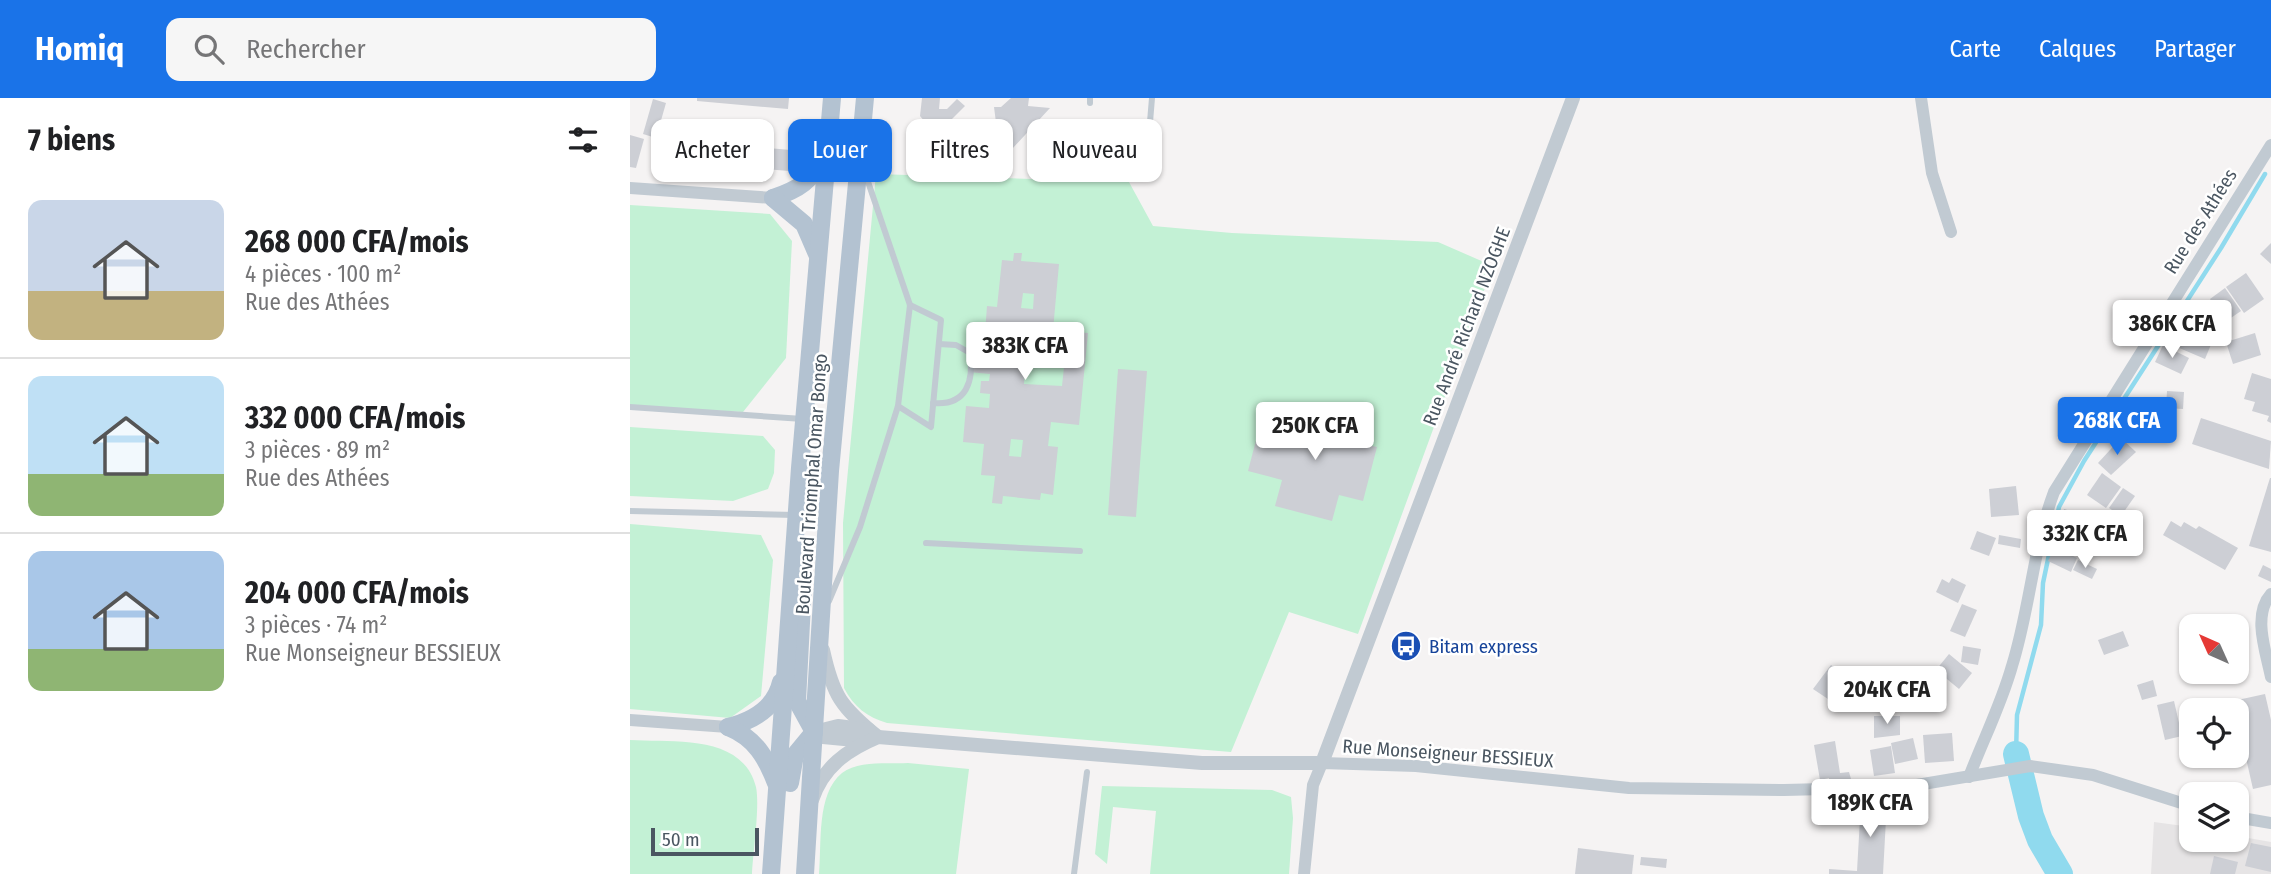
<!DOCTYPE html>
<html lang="fr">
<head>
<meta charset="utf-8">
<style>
  :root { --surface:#fff; --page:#f6f6f6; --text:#202124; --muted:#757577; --line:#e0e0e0; --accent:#1a73e8 }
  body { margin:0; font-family:"Fira Sans Condensed",sans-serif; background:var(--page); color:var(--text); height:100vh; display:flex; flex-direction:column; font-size:26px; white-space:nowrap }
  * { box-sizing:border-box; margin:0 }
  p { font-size:23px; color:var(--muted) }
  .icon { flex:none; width:38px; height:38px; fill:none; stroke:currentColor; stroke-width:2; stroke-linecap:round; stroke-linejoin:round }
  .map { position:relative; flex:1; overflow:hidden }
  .drawer { display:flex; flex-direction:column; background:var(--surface); width:630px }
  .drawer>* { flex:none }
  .guide { position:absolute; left:21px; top:21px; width:665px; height:63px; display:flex; gap:14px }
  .needle { width:46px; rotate:315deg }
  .controls { position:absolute; left:1549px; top:516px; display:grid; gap:14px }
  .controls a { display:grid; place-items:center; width:70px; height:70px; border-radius:14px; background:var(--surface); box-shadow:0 2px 5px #0004; font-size:35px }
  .scale { position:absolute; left:21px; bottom:18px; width:108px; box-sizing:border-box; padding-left:7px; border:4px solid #4a5661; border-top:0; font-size:19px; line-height:24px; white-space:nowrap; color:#4a5661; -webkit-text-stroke:5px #fff; paint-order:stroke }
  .price { position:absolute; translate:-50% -60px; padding:0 16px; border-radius:7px; background:#fff; color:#222; font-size:23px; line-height:46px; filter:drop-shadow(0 2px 4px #0008) }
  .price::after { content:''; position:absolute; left:50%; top:42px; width:21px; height:16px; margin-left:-10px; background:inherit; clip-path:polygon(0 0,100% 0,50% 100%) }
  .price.selected { background:var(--accent); color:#fff }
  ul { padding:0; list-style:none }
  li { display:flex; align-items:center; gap:21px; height:175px; padding:0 28px }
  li+li { border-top:2px solid var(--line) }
  li span { display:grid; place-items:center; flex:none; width:196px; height:140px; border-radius:14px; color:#555 }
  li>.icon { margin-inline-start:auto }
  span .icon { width:84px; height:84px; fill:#fffc; stroke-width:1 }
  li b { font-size:30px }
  h2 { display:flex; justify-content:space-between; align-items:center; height:84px; padding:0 28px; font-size:30px }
  .pill { padding:0 24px; border-radius:14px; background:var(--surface); box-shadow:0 2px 5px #0004; font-size:24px; line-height:63px }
  .pill.selected { background:var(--accent); color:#fff }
  header { display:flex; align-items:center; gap:42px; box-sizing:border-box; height:98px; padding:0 35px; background:var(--accent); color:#fff }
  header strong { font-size:33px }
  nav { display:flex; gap:38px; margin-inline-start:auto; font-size:24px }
  .search { width:490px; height:63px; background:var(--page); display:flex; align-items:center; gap:18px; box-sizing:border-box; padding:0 24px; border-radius:14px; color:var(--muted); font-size:26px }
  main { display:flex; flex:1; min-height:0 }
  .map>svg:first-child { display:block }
  .education { fill:#e6e4e5 }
  .green { fill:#c3f1d5 }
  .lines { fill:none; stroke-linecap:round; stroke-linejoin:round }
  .stream { stroke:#90daee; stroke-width:4.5 }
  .river { stroke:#90daee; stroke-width:26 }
  .building { fill:#cdcfd5; fill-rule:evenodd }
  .service { stroke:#c1cad2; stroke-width:6 }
  .minor { stroke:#c1cad2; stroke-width:12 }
  .tertiary { stroke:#c1cad2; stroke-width:14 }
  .primary { stroke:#b3c2d1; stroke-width:18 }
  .labels { text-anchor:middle; stroke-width:5; stroke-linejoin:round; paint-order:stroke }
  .street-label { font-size:19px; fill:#4a5661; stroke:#fff }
  .transit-label { font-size:19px; fill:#164399; stroke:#fff; text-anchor:start }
</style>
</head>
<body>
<header>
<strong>Homiq</strong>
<div class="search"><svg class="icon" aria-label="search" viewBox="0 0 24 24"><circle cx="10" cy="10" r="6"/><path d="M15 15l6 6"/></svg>Rechercher</div>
<nav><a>Carte</a><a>Calques</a><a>Partager</a></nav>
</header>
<main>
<section class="drawer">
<h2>7 biens<svg class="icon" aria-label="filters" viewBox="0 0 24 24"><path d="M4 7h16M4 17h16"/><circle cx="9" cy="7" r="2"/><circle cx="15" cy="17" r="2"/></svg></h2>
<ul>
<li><span style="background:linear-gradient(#c9d6e8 65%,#c2b280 0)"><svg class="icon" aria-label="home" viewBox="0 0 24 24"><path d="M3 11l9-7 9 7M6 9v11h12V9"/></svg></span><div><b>268 000 CFA/mois</b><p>4 pièces · 100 m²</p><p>Rue des Athées</p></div></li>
<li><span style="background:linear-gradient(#bfe0f5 70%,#8fb573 0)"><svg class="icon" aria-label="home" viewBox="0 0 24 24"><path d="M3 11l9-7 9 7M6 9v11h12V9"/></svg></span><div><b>332 000 CFA/mois</b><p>3 pièces · 89 m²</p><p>Rue des Athées</p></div></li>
<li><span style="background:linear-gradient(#a9c7e8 70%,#8fb573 0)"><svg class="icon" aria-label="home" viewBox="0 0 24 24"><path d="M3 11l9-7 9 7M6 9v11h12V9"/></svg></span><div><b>204 000 CFA/mois</b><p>3 pièces · 74 m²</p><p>Rue Monseigneur BESSIEUX</p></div></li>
</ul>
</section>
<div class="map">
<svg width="1641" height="776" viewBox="0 0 1641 776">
  <rect width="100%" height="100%" fill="#f5f3f3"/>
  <polygon class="education" points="1524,724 1561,729 1561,742 1606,742 1607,738 1641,744 1641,776 1521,776"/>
  <g class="green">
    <path d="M 246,76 L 499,84 L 523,128 L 602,135 L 808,144 L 863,168 L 728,536 L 659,514 L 601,654 L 257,625 C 237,619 224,609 214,590 L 213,425 Z"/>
    <polygon points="0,107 140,116 162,143 156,260 113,314 0,308"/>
    <polygon points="0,329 133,338 145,352 144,375 138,391 103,403 0,398"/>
    <polygon points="0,426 131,437 143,462 131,598 100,620 0,611"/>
    <path d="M 0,642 C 43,645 112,635 126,689 C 130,708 123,755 122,776 L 0,776 Z"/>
    <path d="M 278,665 L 339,671 L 326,776 L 189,776 C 192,746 186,696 212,675 C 229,662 258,666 278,665 Z"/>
    <polygon points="472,688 642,692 661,699 663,720 659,776 520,776 526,713 483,709 477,766 465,756"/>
  </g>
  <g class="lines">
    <polyline class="stream" points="1386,656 1387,617 1411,527 1413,485 1429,409 1454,363 1591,150 1635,76"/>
    <polyline class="river" points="1386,656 1401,718 1410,742 1430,776"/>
  </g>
  <g class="building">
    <polygon points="67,0 159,0 158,11 67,3"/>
    <polygon points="292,0 310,0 309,11 317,11 327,1 335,8 316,27 364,32 363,40 368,40 364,9 371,9 381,0 399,0 398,8 420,10 371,63 369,47 362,46 362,51 313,45 290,18"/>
    <polygon points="23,1 36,5 26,40 13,36"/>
    <polygon points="0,37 14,41 6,70 0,69"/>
    <polygon points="57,43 161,52 159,73 55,64"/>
    <polygon points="1641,145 1641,166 1630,156"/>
    <path d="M 384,155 L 392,155 L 391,163 L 429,166 L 423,232 L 458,235 L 449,327 L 421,324 L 418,348 L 428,349 L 423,397 L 411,395 L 410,402 L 373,398 L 372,406 L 362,405 L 365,378 L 351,377 L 354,346 L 333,344 L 336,308 L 359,310 L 360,296 L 350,295 L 351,283 L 359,283 L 360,276 L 339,274 L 342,250 L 364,252 L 366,236 L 355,235 L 357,208 L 367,209 L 372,162 L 383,163 ZM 393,195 L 404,196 L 403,211 L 391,210 ZM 395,267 L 434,269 L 432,288 L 394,286 ZM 381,341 L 393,342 L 391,359 L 379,358 Z"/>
    <polygon points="1616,175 1634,201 1614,215 1596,189"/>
    <polygon points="1595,190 1611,213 1595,224 1580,201"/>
    <polygon points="1578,213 1592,234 1584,239 1571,217"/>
    <polygon points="1554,232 1582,244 1575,261 1547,249"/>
    <polygon points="1625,235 1631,257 1603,266 1596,244"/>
    <polygon points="1533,247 1559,260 1551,276 1525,264"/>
    <polygon points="488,271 517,273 506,419 478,417"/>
    <polygon points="1622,275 1641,281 1641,325 1637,323 1639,318 1622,313 1625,304 1614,301"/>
    <polygon points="1537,293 1554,294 1553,311 1536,310"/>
    <polygon points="674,309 735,324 729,345 747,349 733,403 709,397 702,423 645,408 652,382 618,373 631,323 669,332"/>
    <polygon points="1571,320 1641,343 1639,371 1562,346"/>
    <polygon points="1491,340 1506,354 1481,377 1468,365"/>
    <polygon points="1472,375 1491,389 1476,410 1457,397"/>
    <polygon points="1640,380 1641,380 1641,454 1619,448"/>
    <polygon points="1386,388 1389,417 1361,419 1359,391"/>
    <polygon points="1493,390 1505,398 1491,418 1479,410"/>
    <polygon points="1434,411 1447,415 1440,437 1427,433"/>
    <polygon points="1473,415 1481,420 1466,447 1458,443"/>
    <polygon points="1541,423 1551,429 1554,424 1566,431 1569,428 1608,450 1595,472 1533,437"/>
    <polygon points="1347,433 1366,440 1359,458 1340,451"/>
    <polygon points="1369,437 1391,441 1390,450 1368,446"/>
    <polygon points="1425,449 1447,460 1441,474 1418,463"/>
    <polygon points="1448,462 1467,471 1462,481 1443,472"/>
    <polygon points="1633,467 1641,471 1641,484 1628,478"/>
    <polygon points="1322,480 1336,487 1328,505 1306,494 1312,481 1319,485"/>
    <polygon points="1332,506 1347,512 1335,539 1320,533"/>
    <polygon points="1493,533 1499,548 1474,557 1468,542"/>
    <polygon points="1333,548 1351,551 1348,567 1331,564"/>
    <polygon points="1319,556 1342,575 1329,591 1306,572"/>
    <polygon points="1201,567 1219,580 1201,603 1183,591"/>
    <polygon points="1523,582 1527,598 1512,602 1507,587"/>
    <polygon points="1635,596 1641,622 1641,687 1623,691 1603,603"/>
    <polygon points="1544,603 1552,638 1535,642 1527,607"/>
    <polygon points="1244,618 1270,618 1270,637 1244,640"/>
    <polygon points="1322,635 1324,663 1295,665 1293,637"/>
    <polygon points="1283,640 1288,661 1265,666 1261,645"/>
    <polygon points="1205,643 1210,675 1219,674 1221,681 1199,685 1199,680 1190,682 1184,647"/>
    <polygon points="1261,648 1265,675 1244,678 1240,652"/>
    <polygon points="1231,703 1257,703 1253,776 1199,776 1199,771 1227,773"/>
    <polygon points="1621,745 1641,749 1641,774 1615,768"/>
    <polygon points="948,750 1004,757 1002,776 945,776"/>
    <polygon points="1584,758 1608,764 1605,776 1580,776"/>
    <polygon points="1011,759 1037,761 1036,770 1010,767"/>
  </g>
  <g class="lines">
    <g class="service">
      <polyline points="460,5 460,0"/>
      <polyline points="518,48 522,0"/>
      <path d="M 303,305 C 337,308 344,283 340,255 L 326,247 L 309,246"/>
      <polyline points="268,308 301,329 311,222 280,207"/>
      <polyline points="0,309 173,321"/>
      <polyline points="0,413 165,417"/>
      <polyline points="296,445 450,453"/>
      <polyline points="199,503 230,429 268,308 280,207 234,72"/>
      <polyline points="444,776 457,674"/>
    </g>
    <g class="minor">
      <polyline points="1291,0 1302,75 1321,134"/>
      <polyline points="0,90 143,100"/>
      <path d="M 1641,496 C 1622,517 1636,554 1641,579"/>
      <polyline points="0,622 98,629"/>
      <path d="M 1339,679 C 1353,642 1371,607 1382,568 C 1400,511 1403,450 1424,394 L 1641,47"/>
      <polyline points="1606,719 1641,725"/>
      <polyline points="674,776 683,687 692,665 786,668 999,690 1154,692 1275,689 1400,668 1463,677 1561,708"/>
    </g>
    <g class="tertiary">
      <path d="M 193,552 C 203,598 211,609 248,639"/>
      <polyline points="235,643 193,639 184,634 208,628 239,632"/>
      <path d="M 182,702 C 193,669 217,652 248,639 L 572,665 L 692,665 L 943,0"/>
    </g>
    <g class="primary">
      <path d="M 143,100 C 167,92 184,83 192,57"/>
      <polyline points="143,100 174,126 187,156"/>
      <polyline points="173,486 167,603 184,634"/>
      <path d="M 98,629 C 122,623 145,611 151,584"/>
      <path d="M 98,629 C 125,640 136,659 146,685"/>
      <polyline points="160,685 165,657 184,634"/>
      <polyline points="141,776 170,370 202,0"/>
      <polyline points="175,776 200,373 235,0"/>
    </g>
  </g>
  <defs>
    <g id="bus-disc" transform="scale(1.575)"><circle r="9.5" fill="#1a4fb4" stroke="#fff"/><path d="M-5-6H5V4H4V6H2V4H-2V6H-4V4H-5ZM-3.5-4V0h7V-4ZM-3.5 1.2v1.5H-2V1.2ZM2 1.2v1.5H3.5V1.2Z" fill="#fff"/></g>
  </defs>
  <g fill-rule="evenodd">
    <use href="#bus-disc" x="776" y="548"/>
  </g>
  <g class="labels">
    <g class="street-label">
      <text transform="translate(1570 123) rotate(-58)" y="7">Rue des Athées</text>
      <text transform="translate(836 228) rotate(-69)" y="7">Rue André Richard NZOGHE</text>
      <text transform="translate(181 386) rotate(-86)" y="7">Boulevard Triomphal Omar Bongo</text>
      <text transform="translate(818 655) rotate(4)" y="7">Rue Monseigneur BESSIEUX</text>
    </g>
    <g class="transit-label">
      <text x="799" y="555">Bitam express</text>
    </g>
  </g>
</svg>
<div class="controls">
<a><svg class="needle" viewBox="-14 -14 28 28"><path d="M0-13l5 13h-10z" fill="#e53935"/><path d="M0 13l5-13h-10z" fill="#757577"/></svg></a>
<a><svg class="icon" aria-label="locate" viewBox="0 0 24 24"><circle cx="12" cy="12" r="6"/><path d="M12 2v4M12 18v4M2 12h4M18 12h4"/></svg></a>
<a><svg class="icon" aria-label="layers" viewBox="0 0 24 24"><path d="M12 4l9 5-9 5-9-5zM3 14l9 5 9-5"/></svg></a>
</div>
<div class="scale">50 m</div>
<b class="price" style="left:1542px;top:262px">386K CFA</b>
<b class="price" style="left:395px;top:284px">383K CFA</b>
<b class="price selected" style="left:1487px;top:359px">268K CFA</b>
<b class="price" style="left:685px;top:364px">250K CFA</b>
<b class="price" style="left:1455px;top:472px">332K CFA</b>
<b class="price" style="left:1257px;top:628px">204K CFA</b>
<b class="price" style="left:1240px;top:741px">189K CFA</b>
<div class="guide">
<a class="pill">Acheter</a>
<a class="pill selected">Louer</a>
<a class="pill">Filtres</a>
<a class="pill">Nouveau</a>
</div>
</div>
</main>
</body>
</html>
